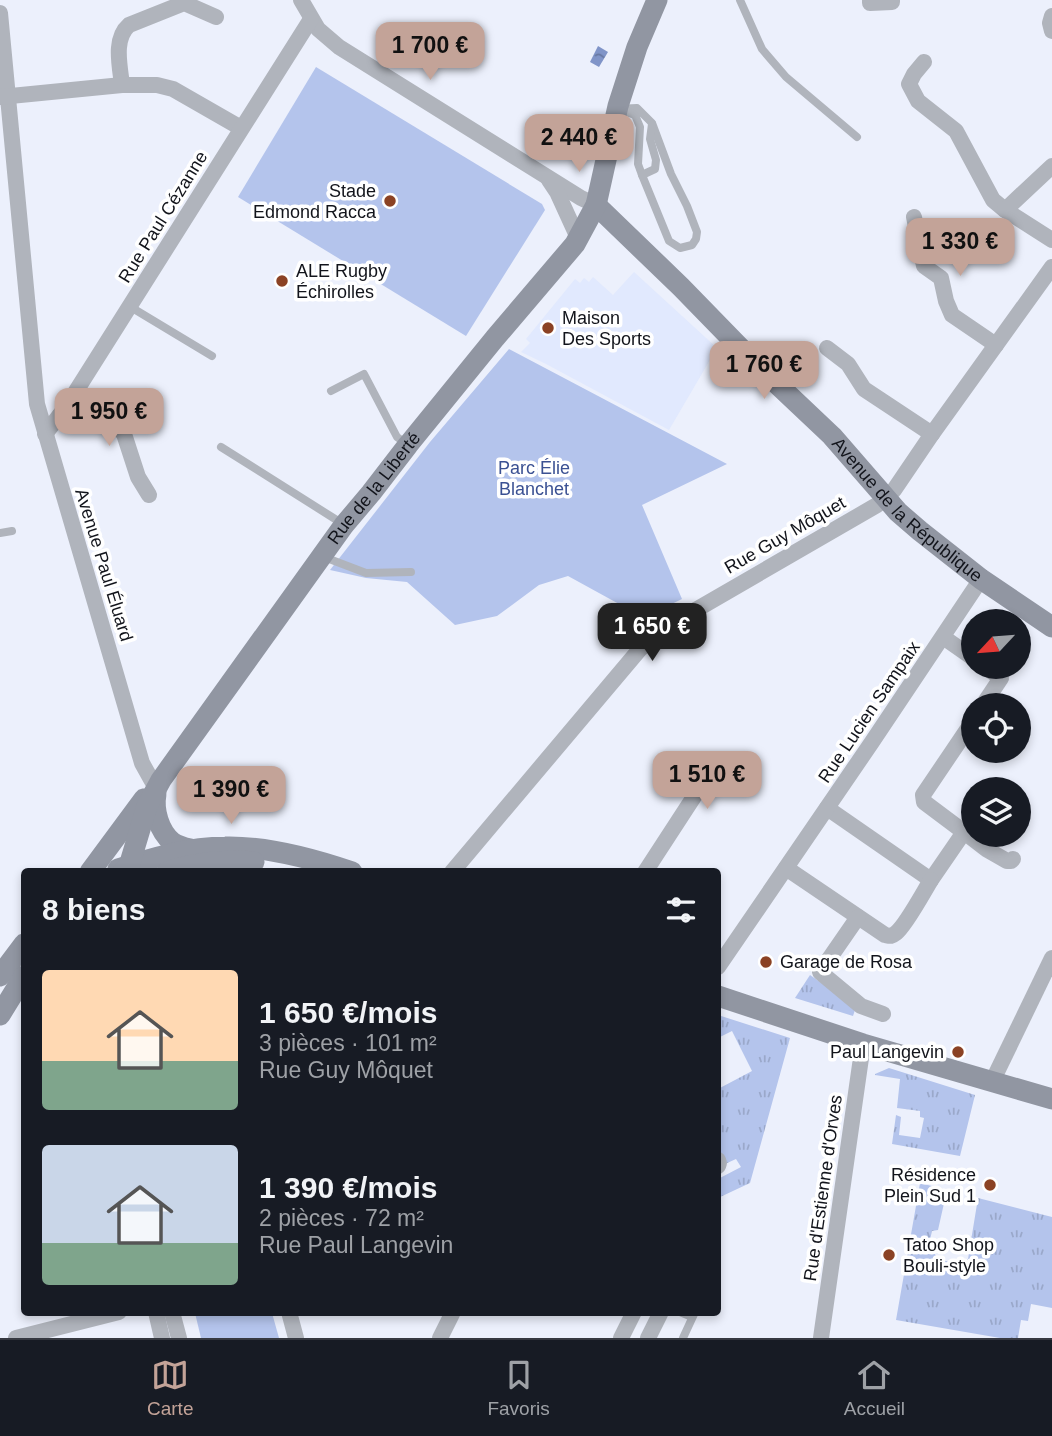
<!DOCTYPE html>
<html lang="fr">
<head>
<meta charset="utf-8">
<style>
  :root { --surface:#171b24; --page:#20242c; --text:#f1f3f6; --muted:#9ea1a6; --line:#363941; --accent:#c3a398 }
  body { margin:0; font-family:Arial,sans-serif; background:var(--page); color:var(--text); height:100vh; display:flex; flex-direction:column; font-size:26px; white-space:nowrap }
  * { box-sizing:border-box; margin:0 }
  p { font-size:23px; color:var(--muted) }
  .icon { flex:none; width:38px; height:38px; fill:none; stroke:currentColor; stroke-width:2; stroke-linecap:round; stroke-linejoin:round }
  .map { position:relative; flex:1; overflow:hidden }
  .drawer { position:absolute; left:21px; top:868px; width:700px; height:448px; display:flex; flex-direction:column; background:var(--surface); border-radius:7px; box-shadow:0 4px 10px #0003 }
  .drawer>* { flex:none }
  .needle { width:46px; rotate:244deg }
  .fabs { position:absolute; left:961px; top:609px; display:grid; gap:14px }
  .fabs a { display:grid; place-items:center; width:70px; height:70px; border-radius:50%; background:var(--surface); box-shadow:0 4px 10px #0003; font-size:35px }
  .price { position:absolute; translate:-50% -60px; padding:0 16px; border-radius:14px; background:var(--accent); color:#111; font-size:23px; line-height:46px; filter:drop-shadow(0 2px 4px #0008) }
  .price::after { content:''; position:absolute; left:50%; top:42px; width:21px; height:16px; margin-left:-10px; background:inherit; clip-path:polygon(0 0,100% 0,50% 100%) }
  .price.on { background:#222; color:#fff }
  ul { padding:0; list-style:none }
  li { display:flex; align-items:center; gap:21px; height:175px; padding:0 21px }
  li span { display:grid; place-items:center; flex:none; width:196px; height:140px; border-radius:7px; color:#555 }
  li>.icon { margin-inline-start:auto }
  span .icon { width:84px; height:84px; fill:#fffc; stroke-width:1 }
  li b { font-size:30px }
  h2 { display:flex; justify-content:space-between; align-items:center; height:84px; padding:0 21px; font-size:30px }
  .tabs { display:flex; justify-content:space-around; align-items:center; height:98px; border-top:2px solid var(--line); background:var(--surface); font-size:19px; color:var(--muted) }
  .tabs a { display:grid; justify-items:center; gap:4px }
  .tabs .on { color:var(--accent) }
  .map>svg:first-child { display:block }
  .built { fill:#e1e9fe }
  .grass { fill:url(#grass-tufts) }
  .green { fill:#b4c4ec }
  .water { fill:url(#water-ripples) }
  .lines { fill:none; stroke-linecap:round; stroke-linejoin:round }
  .lane { stroke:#b0b4bc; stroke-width:8 }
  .street { stroke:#b0b4bc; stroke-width:16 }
  .secondary { stroke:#9196a2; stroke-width:21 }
  .poi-dot { fill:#8b4224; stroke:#fff; stroke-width:2.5 }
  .labels { text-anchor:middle; stroke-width:7; stroke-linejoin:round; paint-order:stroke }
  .poi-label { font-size:18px; fill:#12141b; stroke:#fff; text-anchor:start }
  .street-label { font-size:18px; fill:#12141b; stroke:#fff }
  .park-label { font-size:18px; fill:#3b5193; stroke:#fff }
</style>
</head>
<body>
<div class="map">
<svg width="1052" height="1338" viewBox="0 0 1052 1338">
  <defs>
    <pattern id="grass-tufts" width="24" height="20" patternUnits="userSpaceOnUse" patternTransform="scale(1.75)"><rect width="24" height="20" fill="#b4c4ec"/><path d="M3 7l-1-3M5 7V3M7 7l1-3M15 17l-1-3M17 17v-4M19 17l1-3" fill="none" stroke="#9aa8ca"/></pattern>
    <pattern id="water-ripples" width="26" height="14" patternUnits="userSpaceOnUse" patternTransform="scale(1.75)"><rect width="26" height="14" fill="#8094c8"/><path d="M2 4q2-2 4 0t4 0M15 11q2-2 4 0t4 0" fill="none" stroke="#6778a2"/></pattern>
  </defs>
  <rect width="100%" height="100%" fill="#ecf0fc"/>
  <polygon class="built" points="634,272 717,348 669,430 546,364 521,352 530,343 526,339 575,279 580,283 584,278 589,282 593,277 613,295"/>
  <g class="grass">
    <polygon points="810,975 856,1007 853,1016 795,998"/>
    <polygon points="718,1015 790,1038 750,1183 718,1198 718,1179 741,1167 736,1159 725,1164 718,1148 718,1089 752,1071 732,1031 718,1038"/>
    <polygon points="889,1068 975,1095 960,1156 892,1144 896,1115 901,1117 899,1135 920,1138 924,1118 920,1117 920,1111 897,1108 900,1079 875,1075 875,1074"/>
    <path d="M 920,1183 L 947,1190 L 938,1230 L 932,1231 L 929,1244 L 936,1246 L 935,1254 L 937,1259 C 948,1261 959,1266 968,1259 L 978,1198 L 1052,1217 L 1052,1308 L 1031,1304 L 1028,1321 L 1021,1320 L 1018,1338 L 1000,1338 L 896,1320 Z"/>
  </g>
  <g class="green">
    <polygon points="316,67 542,204 545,210 466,336 238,197"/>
    <polygon points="509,349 727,464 642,505 682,599 632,623 619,604 568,576 539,585 497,616 455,625 407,582 366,578 330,570 430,442"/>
    <polygon points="195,1313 272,1313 279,1338 201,1338"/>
  </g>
  <polygon class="water" points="598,46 608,52 599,67 590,62"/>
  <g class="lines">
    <g class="lane">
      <polyline points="740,0 762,49 786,77 857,137"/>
      <polygon points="637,108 652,123 671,174 687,206 697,232 696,239 692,245 680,248 669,241 642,175 638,164 640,127 635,115 617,109"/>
      <polyline points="642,175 655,169 656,160 650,139 652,124"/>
      <polyline points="129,306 212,356"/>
      <polyline points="331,391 364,374 397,437 408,445"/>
      <polyline points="221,447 343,524"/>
      <polyline points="0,533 12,531"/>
      <polyline points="324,557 366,573 411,572"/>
      <polyline points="680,1312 692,1317"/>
      <polyline points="683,1338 695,1312"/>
    </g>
    <g class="street">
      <polyline points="301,0 318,29 339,47 581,198 596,205"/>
      <polyline points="870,0 870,3 892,2 892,0"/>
      <polyline points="0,13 37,404 142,763 152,781 158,788"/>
      <polyline points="1052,16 1050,23 1052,31"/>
      <polyline points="924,62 914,74 909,84 918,101 956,131 993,200 1005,210 1052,240"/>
      <path d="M 122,85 C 120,66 113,39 129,25 L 184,3 L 216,17"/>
      <polyline points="0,97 122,85 157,85 173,89 241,128"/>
      <polyline points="549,180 557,192 578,238"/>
      <polyline points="1005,210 1052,166"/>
      <polyline points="914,217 924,266 941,278 946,301 952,315 996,345"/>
      <polyline points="827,348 848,364 864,389 932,434"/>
      <polyline points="60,415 69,420 118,427 124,434 138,477 149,495"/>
      <polyline points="45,434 66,407 311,19"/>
      <polyline points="943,637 973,658"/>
      <polyline points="983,705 1001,678 985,667"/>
      <polyline points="827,808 931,880 964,832 924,802 923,795 973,721"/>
      <polyline points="964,832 986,849 1007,861 1011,861 1013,859"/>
      <path d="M 786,868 L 885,935 C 890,936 891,937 896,933 C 906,925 923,893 931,880"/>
      <polyline points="452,872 640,649 668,626 877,505 894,490 932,434 1052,267"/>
      <polyline points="645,872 716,763 710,760"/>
      <polyline points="858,917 820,972 861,1006 883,1014"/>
      <polyline points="718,967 872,742 981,579"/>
      <polyline points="992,1082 1052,958"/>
      <polyline points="718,1160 719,1163 718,1166"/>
      <polyline points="156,1312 162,1338"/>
      <polyline points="172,1312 179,1338"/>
      <polyline points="289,1312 296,1338"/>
      <polyline points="16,1338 119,1312"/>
      <polyline points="440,1338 453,1312"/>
      <polyline points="621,1338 634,1312"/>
      <polyline points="648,1338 661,1312"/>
      <polyline points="821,1338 863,1044"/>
    </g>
    <g class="secondary">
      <path id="s1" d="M 596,205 L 681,287 L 756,364 L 832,436 L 898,512 L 920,531 L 981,579 L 1052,627"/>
      <path d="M 156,794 C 153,810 159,831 172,842 C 179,847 186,848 194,850"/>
      <path d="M 118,869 C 152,858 189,847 225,847 C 266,846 314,859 352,872"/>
      <polyline points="90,872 144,799"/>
      <path id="s2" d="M 123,872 L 129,866 L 147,806 L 161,780 L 344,525 L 371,493 L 408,445 L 495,338 L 575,244 L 596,205 L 618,106 L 637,47 L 657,0"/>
      <path d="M 167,872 C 194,863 226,859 254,862"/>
      <polyline points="0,976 24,944"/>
      <polyline points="718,996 863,1044 1052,1099"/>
      <polyline points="0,1015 24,976"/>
    </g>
  </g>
  <g class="poi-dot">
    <circle cx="390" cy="201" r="7"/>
    <circle cx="282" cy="281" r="7"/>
    <circle cx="548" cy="328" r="7"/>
    <circle cx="766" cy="962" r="7"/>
    <circle cx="958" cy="1052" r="7"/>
    <circle cx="990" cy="1185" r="7"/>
    <circle cx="889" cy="1255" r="7"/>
  </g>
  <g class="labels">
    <g class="poi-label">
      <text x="376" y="197" text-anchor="end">Stade<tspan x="376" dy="21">Edmond Racca</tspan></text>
      <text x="296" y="277">ALE Rugby<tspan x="296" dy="21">Échirolles</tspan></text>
      <text x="562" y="324">Maison<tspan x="562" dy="21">Des Sports</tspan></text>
      <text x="780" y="968">Garage de Rosa</text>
      <text x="944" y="1058" text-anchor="end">Paul Langevin</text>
      <text x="976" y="1181" text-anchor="end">Résidence<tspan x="976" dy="21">Plein Sud 1</tspan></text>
      <text x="903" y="1251">Tatoo Shop<tspan x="903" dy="21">Bouli-style</tspan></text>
    </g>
    <g class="street-label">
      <text transform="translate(163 217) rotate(-58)" y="6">Rue Paul Cézanne</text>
      <text dy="6" stroke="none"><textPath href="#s2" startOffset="462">Rue de la Liberté</textPath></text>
      <text dy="6" stroke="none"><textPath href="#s1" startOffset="436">Avenue de la République</textPath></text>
      <text transform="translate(785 535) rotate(-30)" y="6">Rue Guy Môquet</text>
      <text transform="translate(104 565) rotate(73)" y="6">Avenue Paul Éluard</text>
      <text transform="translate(869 712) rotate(-56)" y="6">Rue Lucien Sampaix</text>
      <text transform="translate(823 1188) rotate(-82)" y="6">Rue d'Estienne d'Orves</text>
    </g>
    <g class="park-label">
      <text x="534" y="474">Parc Élie<tspan x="534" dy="21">Blanchet</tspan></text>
    </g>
  </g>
</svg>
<div class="fabs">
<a><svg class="needle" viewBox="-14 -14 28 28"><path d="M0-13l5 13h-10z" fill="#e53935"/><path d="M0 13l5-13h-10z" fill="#9ea1a6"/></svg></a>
<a><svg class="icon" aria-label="locate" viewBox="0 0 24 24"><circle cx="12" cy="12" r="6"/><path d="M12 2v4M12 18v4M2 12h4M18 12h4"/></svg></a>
<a><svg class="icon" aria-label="layers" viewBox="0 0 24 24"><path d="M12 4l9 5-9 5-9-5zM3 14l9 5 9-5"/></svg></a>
</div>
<b class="price" style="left:430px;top:82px">1 700 €</b>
<b class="price" style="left:579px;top:174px">2 440 €</b>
<b class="price" style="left:960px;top:278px">1 330 €</b>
<b class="price" style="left:764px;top:401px">1 760 €</b>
<b class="price" style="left:109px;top:448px">1 950 €</b>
<b class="price on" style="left:652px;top:663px">1 650 €</b>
<b class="price" style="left:707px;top:811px">1 510 €</b>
<b class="price" style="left:231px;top:826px">1 390 €</b>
<section class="drawer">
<h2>8 biens<svg class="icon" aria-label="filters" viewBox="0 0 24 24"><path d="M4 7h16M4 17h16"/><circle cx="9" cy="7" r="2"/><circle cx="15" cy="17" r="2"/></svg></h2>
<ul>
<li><span style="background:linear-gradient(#ffd9b3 65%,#7fa58c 0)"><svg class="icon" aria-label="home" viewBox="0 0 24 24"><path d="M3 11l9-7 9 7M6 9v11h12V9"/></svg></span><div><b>1 650 €/mois</b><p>3 pièces · 101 m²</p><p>Rue Guy Môquet</p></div></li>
<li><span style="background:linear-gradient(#c9d6e8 70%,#7fa58c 0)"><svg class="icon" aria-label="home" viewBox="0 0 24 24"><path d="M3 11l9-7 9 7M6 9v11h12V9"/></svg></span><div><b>1 390 €/mois</b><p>2 pièces · 72 m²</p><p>Rue Paul Langevin</p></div></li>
</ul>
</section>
</div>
<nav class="tabs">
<a class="on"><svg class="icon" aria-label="map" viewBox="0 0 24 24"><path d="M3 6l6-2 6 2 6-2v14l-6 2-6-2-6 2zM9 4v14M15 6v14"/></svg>Carte</a>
<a><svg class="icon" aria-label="saved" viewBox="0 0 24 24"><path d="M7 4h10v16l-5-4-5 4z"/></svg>Favoris</a>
<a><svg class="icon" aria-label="home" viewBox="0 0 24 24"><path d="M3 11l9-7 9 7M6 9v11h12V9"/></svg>Accueil</a>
</nav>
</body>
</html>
